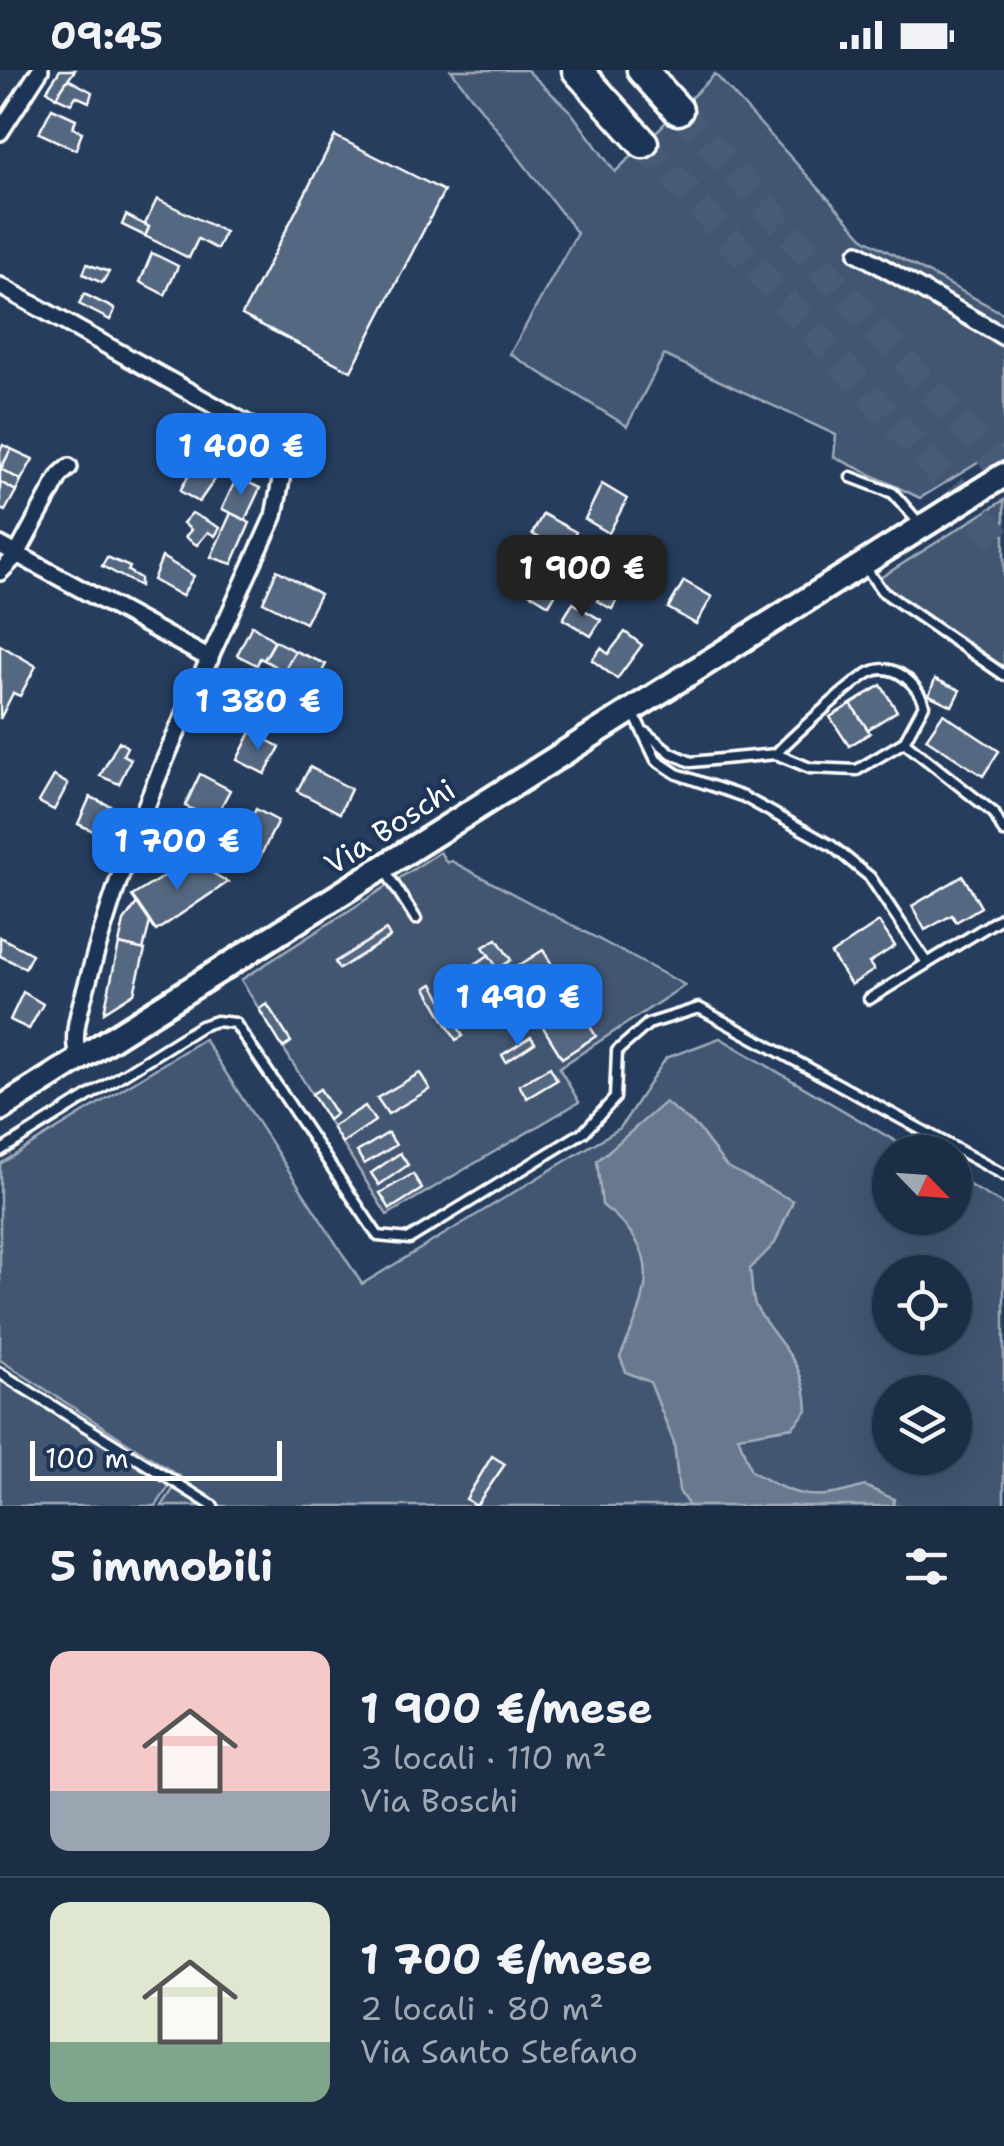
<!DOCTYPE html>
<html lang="it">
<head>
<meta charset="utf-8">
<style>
  :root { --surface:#1c2e46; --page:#293a51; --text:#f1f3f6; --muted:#a0a8b3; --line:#3a4a5f; --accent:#1a73e8 }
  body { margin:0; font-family:"Shantell Sans",sans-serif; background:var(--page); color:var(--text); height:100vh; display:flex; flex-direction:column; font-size:38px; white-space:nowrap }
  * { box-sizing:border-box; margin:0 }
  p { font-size:32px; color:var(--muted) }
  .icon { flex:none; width:55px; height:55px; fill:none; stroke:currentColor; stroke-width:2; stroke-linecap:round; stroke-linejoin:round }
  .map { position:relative; height:1436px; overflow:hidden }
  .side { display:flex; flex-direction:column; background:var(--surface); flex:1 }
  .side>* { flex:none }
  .needle { width:65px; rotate:115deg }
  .buttons { position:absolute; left:872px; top:1065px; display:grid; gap:20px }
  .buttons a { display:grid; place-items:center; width:100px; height:100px; border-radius:50%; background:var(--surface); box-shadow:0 10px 40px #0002,0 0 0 2px var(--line); font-size:50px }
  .scale { position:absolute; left:30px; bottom:25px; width:252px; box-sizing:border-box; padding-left:10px; border:5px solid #fff; border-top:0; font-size:28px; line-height:35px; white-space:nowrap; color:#fff; -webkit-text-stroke:8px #1d3557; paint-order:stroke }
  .price { position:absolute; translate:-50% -85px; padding:0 22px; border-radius:20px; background:var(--accent); color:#fff; font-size:32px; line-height:65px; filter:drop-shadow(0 2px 5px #0008) }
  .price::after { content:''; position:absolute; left:50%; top:60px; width:30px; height:22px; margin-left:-15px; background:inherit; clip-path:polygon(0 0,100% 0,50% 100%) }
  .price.selected { background:#222; color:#fff }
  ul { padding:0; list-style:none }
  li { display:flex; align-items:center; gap:30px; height:250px; padding:0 50px }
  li+li { border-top:2px solid var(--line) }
  li span { display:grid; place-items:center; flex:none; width:280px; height:200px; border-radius:20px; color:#555 }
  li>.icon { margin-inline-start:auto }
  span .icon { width:120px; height:120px; fill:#fffc; stroke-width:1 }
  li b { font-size:42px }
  h2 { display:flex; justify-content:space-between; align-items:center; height:120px; padding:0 50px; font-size:42px }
  .status { display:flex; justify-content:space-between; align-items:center; height:70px; padding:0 50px; background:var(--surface); direction:ltr }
  .status svg { height:28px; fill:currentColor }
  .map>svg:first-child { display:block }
  .green { fill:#425672; stroke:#a0aab8; stroke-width:2.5; fill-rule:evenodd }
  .water { fill:#67788e; stroke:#a4aebb; stroke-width:2.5 }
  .building { fill:#556781; stroke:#fff; stroke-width:2.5 }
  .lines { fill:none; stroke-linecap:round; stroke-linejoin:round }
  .motorway-tunnel { stroke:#475a76; stroke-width:28; stroke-dasharray:28 14; stroke-linecap:butt }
  .service-casing { stroke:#fff; stroke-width:15 }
  .minor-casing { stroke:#fff; stroke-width:22 }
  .secondary-casing { stroke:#fff; stroke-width:30 }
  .motorway-casing { stroke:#fff; stroke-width:35 }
  .service { stroke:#1d3557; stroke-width:8 }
  .minor { stroke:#1d3557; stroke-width:15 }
  .secondary { stroke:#1d3557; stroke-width:22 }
  .motorway { stroke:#1d3557; stroke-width:28 }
  .labels { text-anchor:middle; stroke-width:9; stroke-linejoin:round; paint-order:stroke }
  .street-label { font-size:30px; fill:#fff; stroke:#1d3557 }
</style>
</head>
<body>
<div class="status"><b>09:45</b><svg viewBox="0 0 49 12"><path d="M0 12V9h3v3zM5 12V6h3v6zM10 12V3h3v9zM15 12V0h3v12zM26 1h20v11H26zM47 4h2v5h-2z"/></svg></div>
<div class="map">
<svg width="1004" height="1436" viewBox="0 0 1004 1436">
  <rect width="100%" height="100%" fill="#263d5e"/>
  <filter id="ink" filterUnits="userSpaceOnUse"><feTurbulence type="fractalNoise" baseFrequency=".01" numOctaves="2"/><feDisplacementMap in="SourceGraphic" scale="20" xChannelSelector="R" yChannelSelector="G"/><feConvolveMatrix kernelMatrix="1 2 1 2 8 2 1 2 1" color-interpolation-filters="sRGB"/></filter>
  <g filter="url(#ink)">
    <g class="green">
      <polygon points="451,0 527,0 571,42 615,102 715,4 865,169 1004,244 1004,377 920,428 834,387 836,365 664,285 627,356 510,284 577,163"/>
      <polygon points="1004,430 1004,597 886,518 880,508"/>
      <polygon points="440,782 447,793 451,791 685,915 559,998 579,1032 387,1145 241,910"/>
      <path d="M 720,968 L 914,1082 L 890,1082 L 890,1148 L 955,1148 L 955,1107 L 1004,1135 L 1004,1436 L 162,1436 L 181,1407 L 0,1290 L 0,1094 L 204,969 L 362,1214 L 620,1058 L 666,988 ZM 890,1202 L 955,1202 L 955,1268 L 890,1268 ZM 890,1322 L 955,1322 L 955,1388 L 890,1388 Z"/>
      <polygon points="0,1298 174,1409 156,1436 0,1436"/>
    </g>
    <path class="water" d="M 665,1032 L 698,1058 L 726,1096 L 793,1131 L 775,1173 L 750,1199 C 752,1210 751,1227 756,1237 C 779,1277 805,1289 807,1340 L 793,1357 L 738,1366 L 751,1401 C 797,1428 813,1432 865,1416 L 894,1429 L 893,1436 L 689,1436 L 679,1421 L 674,1373 L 650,1312 L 626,1302 L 620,1287 C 648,1224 667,1184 602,1135 L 597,1091 Z"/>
    <g class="building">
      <polygon points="60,0 75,0 56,27 47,20"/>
      <polygon points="68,9 92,22 89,32 76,26 71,34 56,27"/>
      <polygon points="52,38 76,49 73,58 82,62 76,80 39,63"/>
      <polygon points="335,66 444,121 351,301 242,245"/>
      <polygon points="157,129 225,162 217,179 198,169 189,188 145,166 149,157 145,154"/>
      <polygon points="126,145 149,157 145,166 122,155"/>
      <polygon points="152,183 178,196 165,225 140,212"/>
      <polygon points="87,194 109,202 102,213 83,204"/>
      <polygon points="84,224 115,239 110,250 79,234"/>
      <polygon points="3,375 11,379 1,399 21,410 16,421 0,412 0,381"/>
      <polygon points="205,376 227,389 218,405 196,392"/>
      <polygon points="11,379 33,389 21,410 1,399"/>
      <polygon points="196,392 218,405 199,432 180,421"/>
      <polygon points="237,407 260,418 245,450 222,439"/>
      <polygon points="0,412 16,421 5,441 0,439"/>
      <polygon points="602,414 627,429 609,463 585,449"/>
      <polygon points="192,443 220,458 215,466 208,462 197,475 185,467 191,460 183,453"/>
      <polygon points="231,443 250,453 232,494 211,487"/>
      <polygon points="543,444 576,462 567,483 532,464"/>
      <polygon points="107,487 130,497 128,501 140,508 140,516 102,496"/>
      <polygon points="162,487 194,506 182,526 153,510"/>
      <polygon points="277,500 320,524 305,553 263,532"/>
      <polygon points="530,503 558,520 549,535 521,518"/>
      <polygon points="610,505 626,512 612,539 597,531"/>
      <polygon points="684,511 712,527 696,554 668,538"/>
      <polygon points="573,533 601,550 591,566 563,549"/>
      <polygon points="252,555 275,571 264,590 260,588 257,595 237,585"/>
      <polygon points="625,562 642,575 617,609 592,590 601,578 608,584"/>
      <polygon points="275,571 295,581 284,601 264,590"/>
      <polygon points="0,575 36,596 20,626 13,623 0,649"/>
      <polygon points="295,581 326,594 310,624 290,614 294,606 284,601"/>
      <polygon points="935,609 960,620 952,636 929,625"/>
      <polygon points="881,615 897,641 867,660 851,634"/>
      <polygon points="237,620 260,632 251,654 226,642"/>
      <polygon points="851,634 870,663 849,676 830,647"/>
      <polygon points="943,644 999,681 983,706 926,669"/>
      <polygon points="251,662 280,677 265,704 237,690"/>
      <polygon points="119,671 127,677 123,685 131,689 119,714 100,706"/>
      <polygon points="310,697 351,719 340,743 297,721"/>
      <polygon points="200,704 230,720 214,750 185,736"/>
      <polygon points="54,706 68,714 54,740 39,732"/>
      <polygon points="90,727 113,737 100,764 78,754"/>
      <polygon points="256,739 278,751 258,791 235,780"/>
      <polygon points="190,790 228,812 156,861 132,826"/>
      <polygon points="963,806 981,837 956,852 952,845 925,860 912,836"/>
      <polygon points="137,833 150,852 143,880 119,874 124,851"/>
      <polygon points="879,852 895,876 869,893 874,900 851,915 831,884"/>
      <polygon points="386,860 390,867 339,899 335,892"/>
      <polygon points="0,867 32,884 25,898 0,886"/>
      <polygon points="497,869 511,890 498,899 483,877"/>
      <polygon points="119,874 145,880 134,923 104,942"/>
      <polygon points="543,880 596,966 562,988 509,902"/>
      <polygon points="489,885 498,899 472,914 464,901"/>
      <polygon points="433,914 463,966 456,970 426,918"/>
      <polygon points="23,922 43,934 29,959 10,950"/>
      <polygon points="267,934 291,972 283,978 259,939"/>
      <polygon points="531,967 535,973 506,992 502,985"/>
      <polygon points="550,997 557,1010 527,1028 519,1015"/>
      <polygon points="420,1003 430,1019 388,1044 377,1028"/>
      <polygon points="320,1019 336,1044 328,1050 312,1024"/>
      <polygon points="365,1036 375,1051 342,1073 332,1057"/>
      <polygon points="388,1063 396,1075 364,1094 357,1082"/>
      <polygon points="400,1083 408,1095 379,1115 371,1103"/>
      <polygon points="413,1104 422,1119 390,1139 380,1123"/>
      <polygon points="492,1386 505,1394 476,1436 466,1429"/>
    </g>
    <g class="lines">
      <g class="motorway-tunnel">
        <polyline points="678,40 1004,401"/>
        <polyline points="643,73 1004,474"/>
      </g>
      <g class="service-casing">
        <g id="service">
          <polyline points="851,407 893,423 919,453"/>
          <polyline points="865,497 882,521 1004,605"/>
          <polyline points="634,644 656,690 677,704 744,727 832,776 870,807 927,893"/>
          <polyline points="645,662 671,683 691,692 776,684 810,698 857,700 904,672 994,743 1004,762"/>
          <path d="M 776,684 C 787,671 858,607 871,602 C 894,591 919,615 924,635 L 904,672"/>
          <polyline points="386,802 416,849"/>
          <polyline points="869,929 1004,846"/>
          <polyline points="0,1081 201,956 216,951 235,953 378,1166 409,1169 585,1061 615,1028 617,981 648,954 699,938 1004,1105"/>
          <polyline points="0,1303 213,1436"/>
        </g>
      </g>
      <g class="minor-casing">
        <g id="minor">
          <polyline points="0,62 40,0"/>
          <polyline points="858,183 1004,267"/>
          <path d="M 0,216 L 253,357 L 280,383 L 281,410 L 274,446 C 206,598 132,745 89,907 C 83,931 69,964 79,988"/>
          <polyline points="0,475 210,589"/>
          <polyline points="0,502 16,486 60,405 69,397"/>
        </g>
      </g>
      <g class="secondary-casing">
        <polyline id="secondary" points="0,1039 1004,405"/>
      </g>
      <g class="motorway-casing">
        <g id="motorway">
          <polyline points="577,0 643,73"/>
          <polyline points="642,0 678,40"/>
        </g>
      </g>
      <use href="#service" class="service"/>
      <use href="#minor" class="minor"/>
      <use href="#secondary" class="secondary"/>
      <use href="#motorway" class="motorway"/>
    </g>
  </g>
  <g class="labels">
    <g class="street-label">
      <text transform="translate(390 757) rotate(-33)" y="10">Via Boschi</text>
    </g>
  </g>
</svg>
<div class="buttons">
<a><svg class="needle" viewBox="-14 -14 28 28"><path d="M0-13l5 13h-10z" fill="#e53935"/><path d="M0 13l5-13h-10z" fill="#a0a8b3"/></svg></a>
<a><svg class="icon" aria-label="locate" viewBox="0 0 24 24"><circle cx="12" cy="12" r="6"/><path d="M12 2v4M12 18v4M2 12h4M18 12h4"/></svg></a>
<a><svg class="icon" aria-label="layers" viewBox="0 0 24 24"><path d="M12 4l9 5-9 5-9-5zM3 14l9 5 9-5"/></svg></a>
</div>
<div class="scale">100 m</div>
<b class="price" style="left:241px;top:428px">1 400 €</b>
<b class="price selected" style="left:582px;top:550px">1 900 €</b>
<b class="price" style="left:258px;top:683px">1 380 €</b>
<b class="price" style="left:177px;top:823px">1 700 €</b>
<b class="price" style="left:518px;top:979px">1 490 €</b>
</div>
<section class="side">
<h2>5 immobili<svg class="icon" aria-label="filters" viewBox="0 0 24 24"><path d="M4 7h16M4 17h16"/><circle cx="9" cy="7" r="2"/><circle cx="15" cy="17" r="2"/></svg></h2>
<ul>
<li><span style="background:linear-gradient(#f6c9c9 70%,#9aa5b1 0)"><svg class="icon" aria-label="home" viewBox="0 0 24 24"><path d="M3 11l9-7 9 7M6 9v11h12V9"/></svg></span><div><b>1 900 €/mese</b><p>3 locali · 110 m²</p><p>Via Boschi</p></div></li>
<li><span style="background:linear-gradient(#dfe7d0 70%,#7fa58c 0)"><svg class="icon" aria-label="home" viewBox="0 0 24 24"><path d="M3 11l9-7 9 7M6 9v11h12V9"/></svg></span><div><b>1 700 €/mese</b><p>2 locali · 80 m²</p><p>Via Santo Stefano</p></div></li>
</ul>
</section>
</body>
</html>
